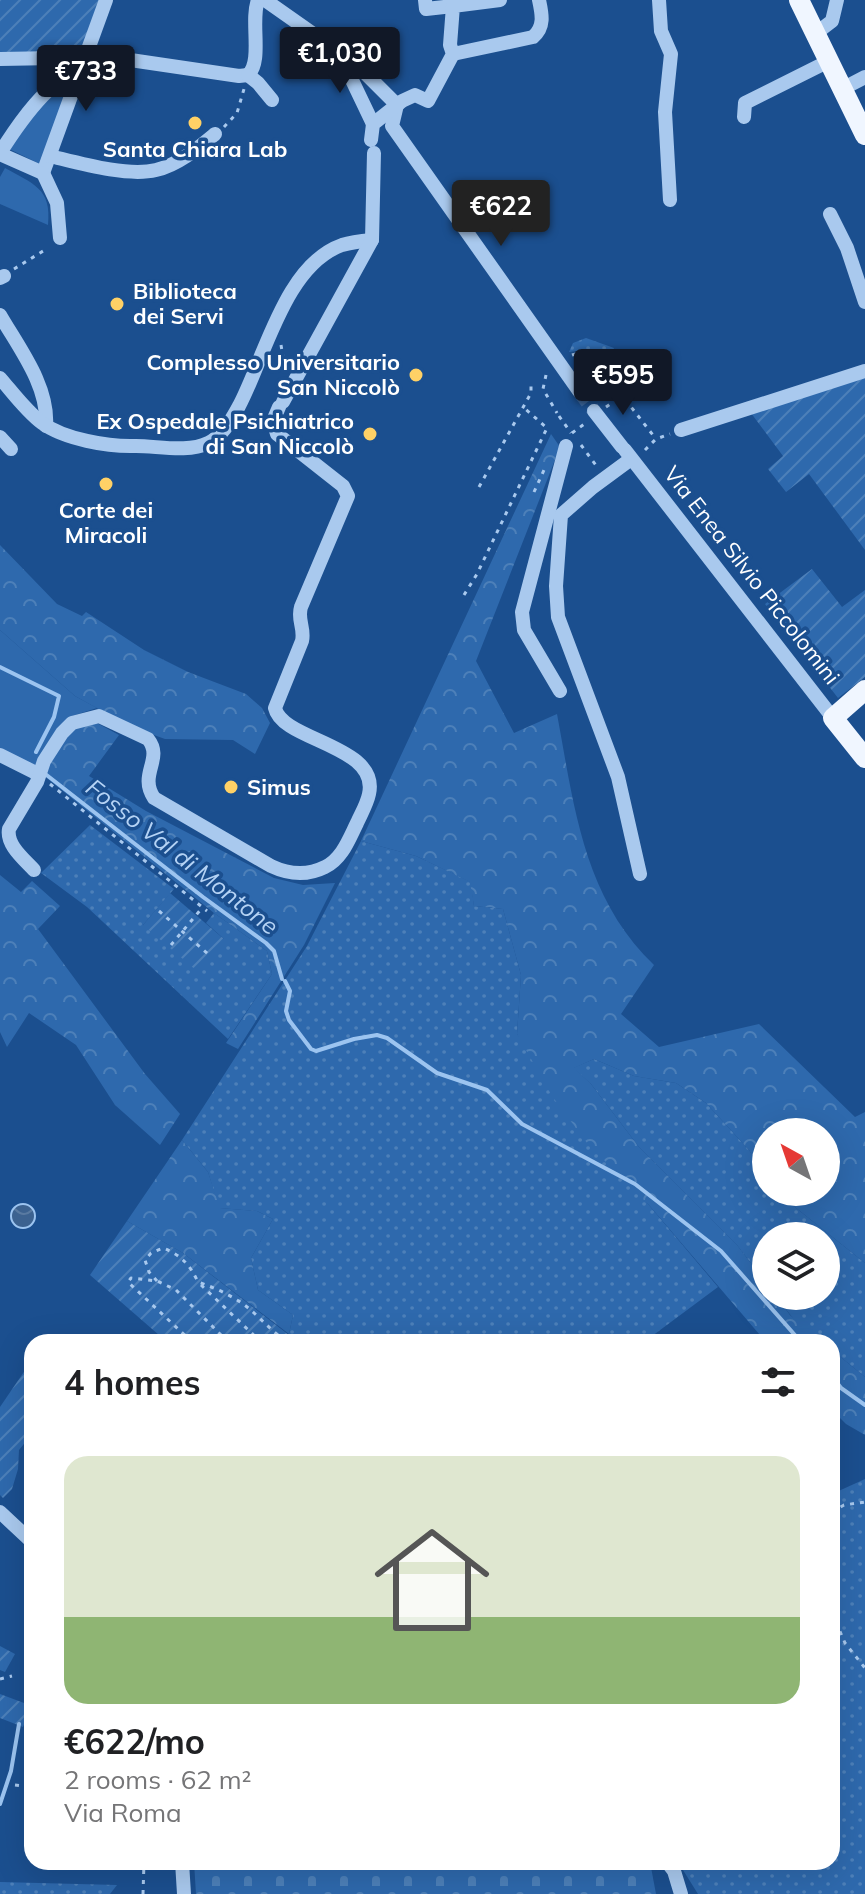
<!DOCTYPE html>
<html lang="en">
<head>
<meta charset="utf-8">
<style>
  :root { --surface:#fff; --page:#f2f2f2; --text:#202124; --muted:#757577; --line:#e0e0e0; --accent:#111827 }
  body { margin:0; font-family:Mulish,sans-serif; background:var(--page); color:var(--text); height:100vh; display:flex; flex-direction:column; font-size:30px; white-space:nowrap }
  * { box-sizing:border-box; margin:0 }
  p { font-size:26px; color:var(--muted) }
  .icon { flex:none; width:44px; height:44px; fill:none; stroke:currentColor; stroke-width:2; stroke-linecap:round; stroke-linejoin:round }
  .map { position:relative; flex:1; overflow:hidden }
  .details { position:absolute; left:24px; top:1334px; width:816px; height:536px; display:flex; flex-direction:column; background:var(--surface); border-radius:24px; box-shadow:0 8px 32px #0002 }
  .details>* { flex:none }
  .needle { width:52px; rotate:320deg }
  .tools { position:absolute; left:752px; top:1118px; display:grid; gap:16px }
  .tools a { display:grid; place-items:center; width:88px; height:88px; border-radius:50%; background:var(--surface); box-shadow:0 8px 32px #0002; font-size:40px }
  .price { position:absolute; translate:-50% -68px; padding:0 18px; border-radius:8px; background:var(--accent); color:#fff; font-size:26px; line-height:52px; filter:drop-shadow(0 2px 4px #0008) }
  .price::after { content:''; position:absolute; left:50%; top:48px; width:24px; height:18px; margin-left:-12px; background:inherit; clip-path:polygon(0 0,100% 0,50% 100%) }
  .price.selected { background:#222; color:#fff }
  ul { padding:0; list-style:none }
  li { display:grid; align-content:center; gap:16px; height:424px; padding:0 40px }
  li+li { border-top:2px solid var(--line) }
  li span { display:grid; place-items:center; height:248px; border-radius:24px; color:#555 }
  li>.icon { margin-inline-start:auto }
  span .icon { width:144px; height:144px; fill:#fffc; stroke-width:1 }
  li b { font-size:34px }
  h2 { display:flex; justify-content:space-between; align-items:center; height:96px; padding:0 40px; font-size:34px }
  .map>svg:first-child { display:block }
  .grass { fill:url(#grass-dots) }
  .forest { fill:url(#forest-crowns) }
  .cemetery { fill:url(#cemetery-stones) }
  .park { fill:#2e69ad }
  .garden { fill:url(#garden-furrows) }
  .water { fill:url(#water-waves); stroke:#9cc4f0; stroke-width:2 }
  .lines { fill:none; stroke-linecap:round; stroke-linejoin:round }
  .stream { stroke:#9cc4f0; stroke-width:4 }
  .minor-tunnel { stroke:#3d69a0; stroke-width:14; stroke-dasharray:14 7; stroke-linecap:butt }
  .path { stroke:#a9c9ee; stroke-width:3; stroke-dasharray:4 6; stroke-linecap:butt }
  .minor { stroke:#a9c9ee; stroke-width:14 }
  .major { stroke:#f0f6ff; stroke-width:20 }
  .poi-dot { fill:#ffd166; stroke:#1b4f8f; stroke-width:3 }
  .labels { text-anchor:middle; stroke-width:7; stroke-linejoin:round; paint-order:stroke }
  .poi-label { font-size:22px; font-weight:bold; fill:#fff; stroke:#1b4f8f }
  .street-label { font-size:22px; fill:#fff; stroke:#1b4f8f }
  .water-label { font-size:24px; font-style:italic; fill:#b5d3f5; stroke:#1b4f8f }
</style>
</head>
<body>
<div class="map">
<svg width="865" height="1894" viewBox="0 0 865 1894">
  <defs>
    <pattern id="grass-dots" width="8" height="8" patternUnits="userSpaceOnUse" patternTransform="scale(2)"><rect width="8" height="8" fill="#2e69ad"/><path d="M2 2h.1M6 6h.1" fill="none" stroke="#4d80b9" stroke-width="1.8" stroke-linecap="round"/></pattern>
    <pattern id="forest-crowns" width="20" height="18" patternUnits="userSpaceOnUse" patternTransform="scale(2)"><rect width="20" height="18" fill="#2e69ad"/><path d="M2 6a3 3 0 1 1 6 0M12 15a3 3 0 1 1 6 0" fill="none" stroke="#4d80b9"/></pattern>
    <pattern id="cemetery-stones" width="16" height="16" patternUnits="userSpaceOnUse" patternTransform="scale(2)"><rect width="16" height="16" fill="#2e69ad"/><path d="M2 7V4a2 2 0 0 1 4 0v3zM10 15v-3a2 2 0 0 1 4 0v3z" fill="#4d80b9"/></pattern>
    <pattern id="garden-furrows" width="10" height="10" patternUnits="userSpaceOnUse" patternTransform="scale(2)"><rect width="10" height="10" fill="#2e69ad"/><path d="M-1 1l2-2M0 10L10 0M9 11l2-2" fill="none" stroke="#4d80b9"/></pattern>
    <pattern id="water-waves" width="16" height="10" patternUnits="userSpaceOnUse" patternTransform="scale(2)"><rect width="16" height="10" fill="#3c6290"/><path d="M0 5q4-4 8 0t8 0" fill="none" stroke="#597aa1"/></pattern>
  </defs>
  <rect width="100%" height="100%" fill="#1b4f8f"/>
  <g class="grass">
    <polygon points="586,338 614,348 607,364 603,359 599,362 584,350 569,352 573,343"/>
    <polygon points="90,825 174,889 143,925 224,939 206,923 214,913 267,951 272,974 228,1039 87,907 41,873"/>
    <polygon points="361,841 416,856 471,882 474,906 503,909 521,975 517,1034 648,1204 718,1287 644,1342 298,1342 289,1334 293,1315 258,1290 251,1258 273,1219 257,1211 219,1208 208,1172 182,1140 307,946"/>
    <path d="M 594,1059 L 634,1076 L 676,1083 L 706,1103 L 749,1150 L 766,1177 L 766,1192 L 776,1192 L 865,1263 L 865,1377 L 832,1350 L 832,1342 C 810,1342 788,1313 776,1296 L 826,1296 L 826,1236 L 766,1236 L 766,1283 L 737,1245 L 639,1147 L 591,1084 L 573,1068 Z"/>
    <polygon points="865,1479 865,1894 698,1894 678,1862 832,1862 832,1494"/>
    <polygon points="0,1882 117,1885 110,1894 0,1894"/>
  </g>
  <g class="forest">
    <path d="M 551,434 L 560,447 L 476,661 L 514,733 L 557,714 C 574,805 583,897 654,965 L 621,1014 L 659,1047 L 759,1024 L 855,1117 L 865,1112 L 865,1263 L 776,1192 L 826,1192 L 826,1132 L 766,1132 L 766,1177 L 749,1150 L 706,1103 L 676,1083 L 634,1076 L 594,1059 L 574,1068 L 591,1084 L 639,1147 L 737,1245 L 766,1283 L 766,1296 L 776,1296 L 790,1315 L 822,1342 L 766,1342 L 648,1204 L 587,1143 L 552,1096 L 517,1034 L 521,975 L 503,909 L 474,906 L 470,882 L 416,856 L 361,841 Z"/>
    <polygon points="0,545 57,604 82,616 86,612 144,650 188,672 246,694 262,708 270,723 255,754 233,740 165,739 129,726 75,696 0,630"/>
    <polygon points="95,722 119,735 89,776 146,811 274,878 303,885 335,883 304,945 238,1049 226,1043 272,974 267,951 214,913 43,775 66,738 75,729"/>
    <polygon points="0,875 21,892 32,881 60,906 38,929 145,1074 180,1114 160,1145 115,1105 76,1045 29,1013 7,1047 0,1032"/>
    <polygon points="182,1140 208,1172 220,1208 257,1211 273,1219 251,1258 258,1290 293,1315 289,1334 183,1253 127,1221"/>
    <polygon points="832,1350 865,1377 865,1435 846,1424 832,1410"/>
  </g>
  <polygon class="cemetery" points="194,1862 650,1862 656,1894 196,1894"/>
  <g class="park">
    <polygon points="72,76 40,164 7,148 59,83"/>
    <path d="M 5,168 C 33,184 52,188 48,225 L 0,204 L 0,177 Z"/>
    <polygon points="0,630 75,696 97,708 72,716 34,768 0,750"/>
  </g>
  <g class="garden">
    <polygon points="0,0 101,0 82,50 0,54"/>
    <polygon points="865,377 865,550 809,474 786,492 768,469 783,456 751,413"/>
    <polygon points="812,569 842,607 865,590 865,677 838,698 765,604"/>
    <polygon points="170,893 224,939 197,971 143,925"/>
    <polygon points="127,1221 183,1253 298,1342 167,1342 90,1275"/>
    <polygon points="32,1360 32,1434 19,1450 18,1469 12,1489 3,1498 0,1495 0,1407"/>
    <polygon points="0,1646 15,1654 5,1672 0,1670"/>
    <polygon points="0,1694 32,1706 23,1727 0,1718"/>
  </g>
  <circle class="water" cx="23" cy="1216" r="12"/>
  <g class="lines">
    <g class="stream">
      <polyline points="0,667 59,696 54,717 36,752"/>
      <polyline points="44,773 203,897 266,943 274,951 282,979"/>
      <polyline points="285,981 290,991 286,1011 289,1020 311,1049 316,1051 354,1039 377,1035 387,1038 437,1073 487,1090 522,1124 635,1184 721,1251 801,1342"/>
      <polyline points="832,1376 841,1388 865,1405"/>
      <polyline points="0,1804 11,1771 19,1724"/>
    </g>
    <polyline class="minor-tunnel" points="579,391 594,411"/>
    <g class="path">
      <polyline points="224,127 237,113 244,89"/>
      <polyline points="14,269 48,248"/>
      <polyline points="281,345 285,369"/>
      <path d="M 572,355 C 587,350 595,361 604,372"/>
      <polyline points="546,375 543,389 557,413"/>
      <polyline points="607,376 656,439"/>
      <polyline points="606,407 623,395"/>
      <polyline points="559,416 571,433"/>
      <polyline points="572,433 587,422"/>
      <polyline points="581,445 598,468"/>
      <polyline points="645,450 656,439 670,434"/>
      <polyline points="479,487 531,393 531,386"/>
      <polyline points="534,492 544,470"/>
      <polyline points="464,595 477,574 547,428 523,407"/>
      <polyline points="50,784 207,911"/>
      <polyline points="159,911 208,954"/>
      <polyline points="171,945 202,908"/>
      <path d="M 157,1281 L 149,1272 L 145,1260 L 151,1253 L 163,1248 C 181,1255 190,1265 198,1282 C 218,1289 238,1298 254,1313 C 265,1323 274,1333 287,1342"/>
      <polyline points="201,1285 261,1342"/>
      <polyline points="192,1342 128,1282 131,1278 157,1281 176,1290 228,1342"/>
      <polyline points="832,1512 844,1505 865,1502"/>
      <polyline points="832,1613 845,1643 865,1668"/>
      <polyline points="0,1679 12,1676"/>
      <polyline points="15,1785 32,1787"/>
      <polyline points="143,1894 144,1862"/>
    </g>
    <g class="minor">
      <polyline points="265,0 356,64 397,105"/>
      <polyline points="425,0 426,9 453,6"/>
      <polyline points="659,0 661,31 671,54 665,112 670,200"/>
      <polyline points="815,34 832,21 837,0"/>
      <path d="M 453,54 L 533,37 C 545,27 542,14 539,0"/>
      <polyline points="340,55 373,124"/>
      <polyline points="0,59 110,57 239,76 248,75"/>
      <path d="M 248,75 C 263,61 250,21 258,0"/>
      <polyline points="248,75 258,83 272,100"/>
      <polyline points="842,89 865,77"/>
      <polyline points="397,105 392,126 579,391"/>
      <polyline points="744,117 745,103 829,61"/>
      <polyline points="371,140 373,124 402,101 415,95 428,101 453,54 450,45 453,6 500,0"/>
      <path d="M 0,153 C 17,126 49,78 81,70"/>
      <polyline points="0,154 43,173 106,0"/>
      <path d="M 50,156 C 79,163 127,177 156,170 C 178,165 198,148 215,134"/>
      <polyline points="43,173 57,203 60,238"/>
      <polyline points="830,214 847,248 865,302"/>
      <polyline points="0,278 4,276"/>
      <path d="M 0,315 C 19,348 49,386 46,426"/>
      <path d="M 0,378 C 13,393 26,411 42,423 C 64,439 108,447 136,446 C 158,446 188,453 208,443 C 223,436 231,420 239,406 C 265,357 285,265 342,245 C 352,242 362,241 372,240"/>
      <polyline points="283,402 372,240 374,153"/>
      <polyline points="594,411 622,447"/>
      <polyline points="681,430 865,371"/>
      <polyline points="0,437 11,449"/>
      <polyline points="625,450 833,718"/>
      <polyline points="631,459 593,487 561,515 556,586 558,617 618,777 640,874"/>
      <polyline points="560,691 524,630 522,612 566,446"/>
      <polyline points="0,755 38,774"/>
      <path d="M 34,870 C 24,859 6,845 9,829 L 37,782 L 44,761 L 62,733 L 72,723 L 99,716 L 148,739 C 164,759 138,774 154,798 L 271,866 C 288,874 307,876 325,867 C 342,859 349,839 357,823 C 361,814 367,804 369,794 C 380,745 282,741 275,708 L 302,641 C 305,628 297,620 301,607 L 348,496 L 343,486 L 277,434 L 273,421 L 279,407"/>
      <polyline points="0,1512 32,1542"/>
      <polyline points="182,1862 184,1894"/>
      <polyline points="667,1862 674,1871 681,1894"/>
    </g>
    <g class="major">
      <polyline points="799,0 865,135"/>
      <polyline points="865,690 833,718 865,758"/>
    </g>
  </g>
  <g class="poi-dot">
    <circle cx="195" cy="123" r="8"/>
    <circle cx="117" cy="304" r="8"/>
    <circle cx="416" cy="375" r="8"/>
    <circle cx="370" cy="434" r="8"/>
    <circle cx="106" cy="484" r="8"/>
    <circle cx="231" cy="787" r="8"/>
  </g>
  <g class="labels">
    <g class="poi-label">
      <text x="195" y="157">Santa Chiara Lab</text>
      <text x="133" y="299" text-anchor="start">Biblioteca<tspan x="133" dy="25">dei Servi</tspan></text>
      <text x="400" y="370" text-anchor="end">Complesso Universitario<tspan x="400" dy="25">San Niccolò</tspan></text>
      <text x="354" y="429" text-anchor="end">Ex Ospedale Psichiatrico<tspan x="354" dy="25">di San Niccolò</tspan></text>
      <text x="106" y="518">Corte dei<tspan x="106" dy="25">Miracoli</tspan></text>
      <text x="247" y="795" text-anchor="start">Simus</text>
    </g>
    <g class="street-label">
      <text transform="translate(752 575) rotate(52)" y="8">Via Enea Silvio Piccolomini</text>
    </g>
    <g class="water-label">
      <text transform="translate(182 857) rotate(38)" y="8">Fosso Val di Montone</text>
    </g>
  </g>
</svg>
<div class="tools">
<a><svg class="needle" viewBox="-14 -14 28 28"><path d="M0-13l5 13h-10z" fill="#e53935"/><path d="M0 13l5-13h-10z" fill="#757577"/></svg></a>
<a><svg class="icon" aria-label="layers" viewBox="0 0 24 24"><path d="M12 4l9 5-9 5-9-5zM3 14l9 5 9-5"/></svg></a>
</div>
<b class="price" style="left:340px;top:95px">€1,030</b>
<b class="price" style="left:86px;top:113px">€733</b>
<b class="price selected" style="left:501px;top:248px">€622</b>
<b class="price" style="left:623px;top:417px">€595</b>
<section class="details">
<h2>4 homes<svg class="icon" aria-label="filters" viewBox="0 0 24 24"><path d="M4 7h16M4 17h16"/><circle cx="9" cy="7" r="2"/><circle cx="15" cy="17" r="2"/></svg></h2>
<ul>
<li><span style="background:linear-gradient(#dfe7d0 65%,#8fb573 0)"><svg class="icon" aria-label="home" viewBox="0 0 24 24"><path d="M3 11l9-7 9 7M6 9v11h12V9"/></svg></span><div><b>€622/mo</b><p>2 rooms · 62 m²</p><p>Via Roma</p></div></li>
</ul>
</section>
</div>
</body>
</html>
